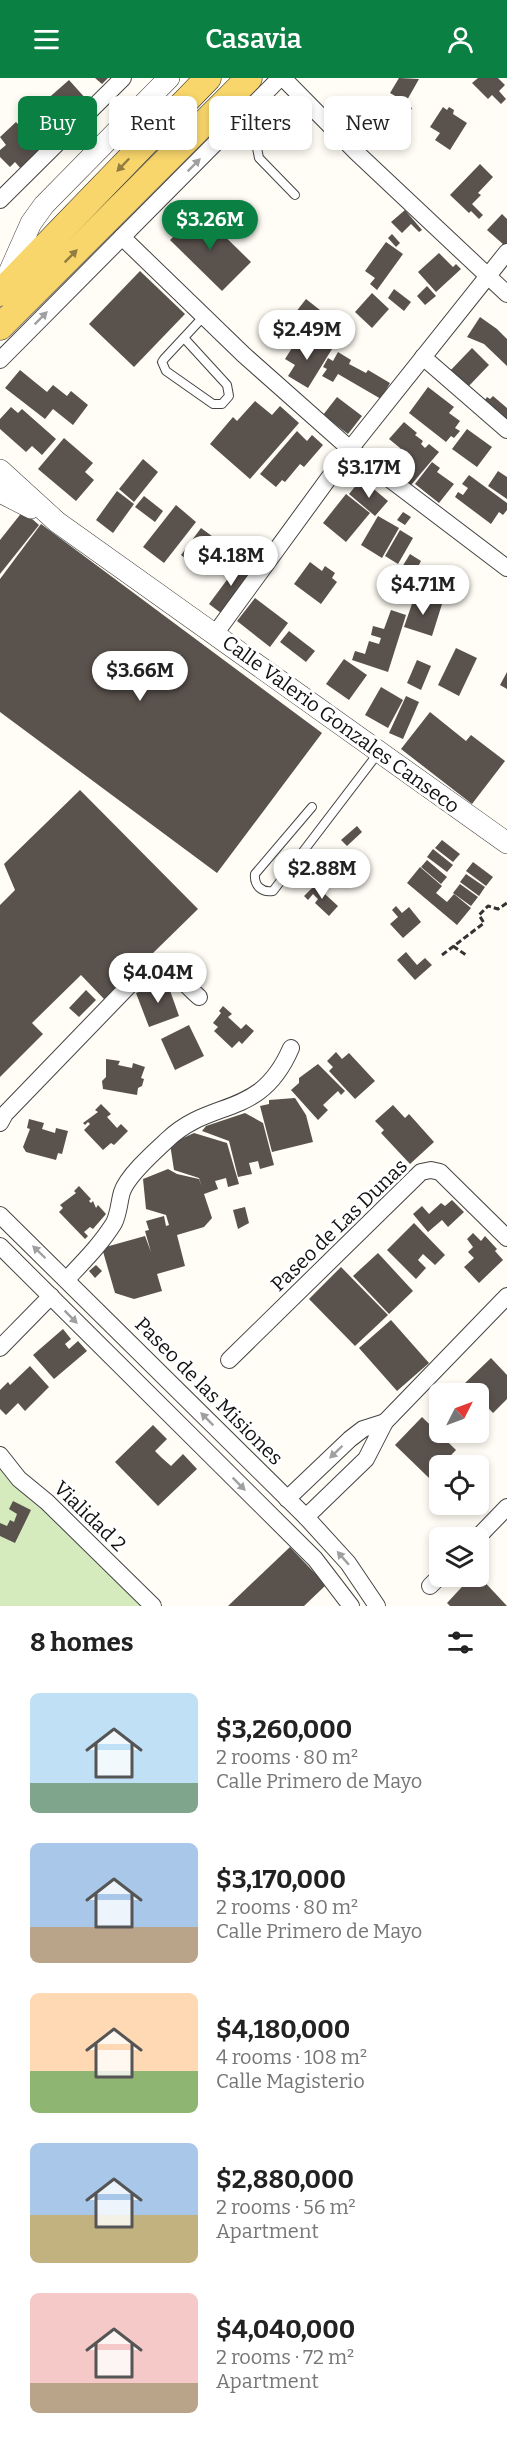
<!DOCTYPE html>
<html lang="en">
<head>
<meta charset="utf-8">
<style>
  :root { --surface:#fff; --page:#f6f6f6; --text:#222; --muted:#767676; --accent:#0b8043 }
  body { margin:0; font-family:Bitter,serif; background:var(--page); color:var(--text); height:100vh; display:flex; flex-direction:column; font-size:22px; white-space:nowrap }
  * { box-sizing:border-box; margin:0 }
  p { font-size:20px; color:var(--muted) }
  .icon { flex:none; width:33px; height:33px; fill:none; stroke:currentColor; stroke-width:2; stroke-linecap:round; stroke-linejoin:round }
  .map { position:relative; height:1528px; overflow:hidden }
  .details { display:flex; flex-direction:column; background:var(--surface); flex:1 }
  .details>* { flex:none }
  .hud { position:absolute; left:18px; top:18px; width:471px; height:54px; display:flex; gap:12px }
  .needle { width:39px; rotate:48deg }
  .controls { position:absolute; left:429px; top:1305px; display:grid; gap:12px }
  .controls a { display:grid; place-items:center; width:60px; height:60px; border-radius:9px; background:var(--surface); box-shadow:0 3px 9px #0003; font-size:30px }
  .price { position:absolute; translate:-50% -51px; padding:0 14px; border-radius:21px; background:#fff; color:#222; font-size:20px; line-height:39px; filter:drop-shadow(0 2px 3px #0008) }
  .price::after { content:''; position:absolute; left:50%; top:36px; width:18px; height:14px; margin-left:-9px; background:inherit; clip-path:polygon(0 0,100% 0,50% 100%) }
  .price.on { background:var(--accent); color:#fff }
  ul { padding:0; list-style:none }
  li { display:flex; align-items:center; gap:18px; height:150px; padding:0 30px }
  li span { display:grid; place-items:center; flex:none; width:168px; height:120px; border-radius:9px; color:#555 }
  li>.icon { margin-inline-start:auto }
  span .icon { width:72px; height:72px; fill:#fffc; stroke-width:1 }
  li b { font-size:26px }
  h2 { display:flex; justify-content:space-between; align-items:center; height:72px; padding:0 30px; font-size:26px }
  .chip { padding:0 21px; border-radius:9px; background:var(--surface); box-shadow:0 3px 9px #0003; font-size:21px; line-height:54px }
  .chip.on { background:var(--accent); color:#fff }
  header { display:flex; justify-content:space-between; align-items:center; height:78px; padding:0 30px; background:var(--accent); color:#fff; font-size:27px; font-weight:600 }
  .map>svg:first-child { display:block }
  .green { fill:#d5ebbd }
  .building { fill:#5a524d }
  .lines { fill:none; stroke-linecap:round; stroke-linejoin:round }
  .service-casing { stroke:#444; stroke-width:10 }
  .minor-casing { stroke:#444; stroke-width:18 }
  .tertiary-casing { stroke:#444; stroke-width:22 }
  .primary-casing { stroke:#222; stroke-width:27 }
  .path { stroke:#333; stroke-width:3; stroke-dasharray:6 3; stroke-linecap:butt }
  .service { stroke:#fff; stroke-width:8 }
  .minor { stroke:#fff; stroke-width:16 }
  .tertiary { stroke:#fff; stroke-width:21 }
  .primary { stroke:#f9d66b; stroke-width:26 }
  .oneway { fill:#917d42 }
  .oneway2 { fill:#a0a0a0 }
  .labels { text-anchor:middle; stroke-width:6; stroke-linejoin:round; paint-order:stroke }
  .street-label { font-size:20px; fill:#111; stroke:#fff }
</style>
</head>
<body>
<header><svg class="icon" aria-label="menu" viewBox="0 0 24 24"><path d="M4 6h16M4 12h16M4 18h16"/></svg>Casavia<svg class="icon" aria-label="person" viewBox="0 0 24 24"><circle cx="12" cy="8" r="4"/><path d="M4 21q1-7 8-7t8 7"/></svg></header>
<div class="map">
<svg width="507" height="1528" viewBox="0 0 507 1528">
  <rect width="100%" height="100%" fill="#fffdf5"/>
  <polygon class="green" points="0,1385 159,1528 0,1528"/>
  <g class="building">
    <polygon points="95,0 108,0 102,6"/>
    <polygon points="399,0 419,1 406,24 390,15"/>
    <polygon points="478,0 498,0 505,7 499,13 506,21 501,26 492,17 488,21 472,5"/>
    <polygon points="69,2 87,22 62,44 44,24"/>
    <polygon points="35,18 61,48 44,62 18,33"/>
    <polygon points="389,24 398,30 390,41 382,36"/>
    <polygon points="403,25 412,30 403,46 394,41"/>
    <polygon points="443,29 447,32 449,29 454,32 453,36 467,45 450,72 435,62 440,55 430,49"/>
    <polygon points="280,30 285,35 281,39 276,33"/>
    <polygon points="16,44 43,73 22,92 15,84 10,89 0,79 0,72 6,67 0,59"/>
    <polygon points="480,86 493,99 478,115 481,117 472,126 483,137 479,141 471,133 469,135 450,117"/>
    <polygon points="405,132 422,152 419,154 411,146 402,155 391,144"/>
    <polygon points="199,133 251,184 222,213 170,162"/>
    <polygon points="502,136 507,141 507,165 504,167 487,152"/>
    <polygon points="392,156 400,165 396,169 388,160"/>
    <polygon points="386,164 403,176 377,212 370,206 375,200 365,193"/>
    <polygon points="439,175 453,189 456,186 461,191 436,214 418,194"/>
    <polygon points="140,193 185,236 134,289 89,246"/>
    <polygon points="427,208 436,218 425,227 417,218"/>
    <polygon points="394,211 411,224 404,233 388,220"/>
    <polygon points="372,215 389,231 372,250 355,234"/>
    <polygon points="306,221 344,251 334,263 309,242 304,248 292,239"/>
    <polygon points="480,239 497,251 507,261 507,288 484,266 467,259"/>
    <polygon points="299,259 315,269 319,263 332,271 308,310 288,298 295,287 285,281"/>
    <polygon points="472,270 489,287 465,312 448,295"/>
    <polygon points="338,274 351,282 349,286 366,295 368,292 390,305 381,321 338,296 333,304 322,298 327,291 323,289 328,280 333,283"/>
    <polygon points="20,292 47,314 53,307 67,318 71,313 88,327 73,347 53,331 45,341 5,310"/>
    <polygon points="428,309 454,329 449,335 460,343 455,350 460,353 454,360 451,358 446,364 409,335"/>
    <polygon points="493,318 507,330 507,347 482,326 487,319 490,321"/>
    <polygon points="337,319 362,338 348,356 323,337"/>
    <polygon points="255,323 272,337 280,328 299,345 250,401 210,366 233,339 237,343"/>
    <polygon points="11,329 18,335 22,331 56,361 42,377 32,368 26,374 0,351 0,341"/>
    <polygon points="404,344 417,355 415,357 423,363 421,366 425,370 429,366 439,374 411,407 396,394 401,387 392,380 400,370 389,361"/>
    <polygon points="467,351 492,369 477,389 452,371"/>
    <polygon points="297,353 307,363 312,357 323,367 304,389 300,386 285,404 282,402 276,409 260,396"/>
    <polygon points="64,360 93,385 85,394 94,402 76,423 38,391"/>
    <polygon points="143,381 158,394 134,424 119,411"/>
    <polygon points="432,384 440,390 437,394 454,406 439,425 415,406"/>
    <polygon points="498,393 507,399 507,421 488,408"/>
    <polygon points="469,397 507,425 507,432 503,437 499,434 491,446 455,419 458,414 463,417 468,410 462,406"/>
    <polygon points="358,405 365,411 369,407 388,423 375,438 349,416"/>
    <polygon points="117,413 134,426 113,455 96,442"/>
    <polygon points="346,416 370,435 346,464 323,445"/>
    <polygon points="144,418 163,433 155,444 135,429"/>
    <polygon points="176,427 196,444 164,485 143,469"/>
    <polygon points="23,433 39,447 0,496 0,462"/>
    <polygon points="403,434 411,439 405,447 397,442"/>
    <polygon points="378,438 399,450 382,480 361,467"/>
    <polygon points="41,446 322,655 217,795 0,634 0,501"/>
    <polygon points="201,450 224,467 204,494 181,477"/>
    <polygon points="400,452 413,460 398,486 385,478"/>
    <polygon points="410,476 421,483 414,496 402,489"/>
    <polygon points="241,483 253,492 221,535 209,526"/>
    <polygon points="310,484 322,493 325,488 335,495 332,500 337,504 321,526 294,506"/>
    <polygon points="415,517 442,526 432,558 404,549"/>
    <polygon points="255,520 288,545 270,569 237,543"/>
    <polygon points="391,532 406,537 388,594 352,582 355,573 365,576 369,563 379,566 381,560 371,557 373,548 384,551"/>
    <polygon points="289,553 315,573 306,584 280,564"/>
    <polygon points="456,570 477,580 459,618 438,607"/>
    <polygon points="344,581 367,597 349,622 326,606"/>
    <polygon points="417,582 431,588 421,612 407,605"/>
    <polygon points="507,594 507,611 500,607"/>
    <polygon points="381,609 403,622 388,650 365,637"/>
    <polygon points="406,618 419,624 403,661 389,655"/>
    <polygon points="430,634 466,663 471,657 505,683 472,726 401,671"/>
    <polygon points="80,712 198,831 105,922 81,897 32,945 43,956 0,999 0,827 15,812 4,786"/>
    <polygon points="357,748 362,754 347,768 341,762"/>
    <polygon points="442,762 460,776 453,784 435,770"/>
    <polygon points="433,771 453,787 447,794 427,779"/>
    <polygon points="427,782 447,799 441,806 421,789"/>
    <polygon points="473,784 493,799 486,808 466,793"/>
    <polygon points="420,789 442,808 436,815 447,824 454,816 471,830 457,847 407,805"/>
    <polygon points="466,796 485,809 479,818 460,804"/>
    <polygon points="460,806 478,819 471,828 453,815"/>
    <polygon points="315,807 338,828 329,838 315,825 318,821 313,816 308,822 304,818"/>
    <polygon points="396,828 402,835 409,829 421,844 403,860 390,846 398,839 392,832"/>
    <polygon points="406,874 417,887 425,880 432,887 415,902 397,882"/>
    <polygon points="167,904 179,938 149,949 136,915"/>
    <polygon points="86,912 96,922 79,939 69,930"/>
    <polygon points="223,928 232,936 228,939 241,951 246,946 254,953 242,966 239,963 232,970 214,953 218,949 213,945 221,935 219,933"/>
    <polygon points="189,947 204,978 175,992 161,961"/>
    <polygon points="336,974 342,981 349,975 375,1003 355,1021 329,993 333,989 327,983"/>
    <polygon points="106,981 120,983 118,987 132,990 133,985 145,989 141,1000 144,1001 142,1008 138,1010 137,1017 103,1011 102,1003 106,999"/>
    <polygon points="318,986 345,1013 341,1017 338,1013 323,1027 328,1032 318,1042 291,1012 299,1005 299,1000"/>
    <polygon points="295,1020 306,1037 313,1064 272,1074 260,1028 269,1026 269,1022"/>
    <polygon points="101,1026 111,1036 107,1039 117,1050 121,1046 128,1053 114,1067 111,1065 103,1072 84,1052 90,1046 88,1044 85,1047 83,1045 98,1034 95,1032"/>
    <polygon points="393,1027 405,1040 409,1036 434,1064 410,1086 381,1055 384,1052 375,1043"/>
    <polygon points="245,1035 263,1045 274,1087 260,1091 258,1083 249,1085 252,1096 238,1099 229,1063 202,1053 206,1048"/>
    <polygon points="29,1041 44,1045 42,1051 55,1055 56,1050 68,1053 62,1076 58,1075 56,1082 26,1074 23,1069 30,1051 27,1050"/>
    <polygon points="194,1055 227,1065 239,1106 228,1109 226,1100 215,1103 218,1111 204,1116 212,1140 204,1149 177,1157 185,1188 157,1196 162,1213 134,1221 115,1215 102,1170 145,1158 151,1174 145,1153 149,1152 146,1143 164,1138 166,1148 169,1147 166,1137 146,1131 143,1101 168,1091 177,1096 199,1101 202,1109 199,1100 174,1092 170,1066"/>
    <polygon points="79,1108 91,1121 89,1123 91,1125 93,1123 96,1130 98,1127 106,1136 93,1151 90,1149 84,1154 88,1158 85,1161 59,1134 63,1130 60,1127 76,1115 74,1113"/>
    <polygon points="452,1122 464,1134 448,1149 442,1142 428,1154 413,1136 422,1128 429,1136 441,1125 445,1128"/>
    <polygon points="245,1129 249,1145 238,1151 233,1132"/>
    <polygon points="414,1145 445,1177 435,1187 423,1176 418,1182 426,1190 416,1201 387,1172"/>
    <polygon points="473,1155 481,1163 485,1158 497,1171 495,1173 503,1182 479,1205 464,1189 474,1180 468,1174 473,1169 467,1161"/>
    <polygon points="378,1175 413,1213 389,1236 353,1198"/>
    <polygon points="96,1187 102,1193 95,1200 89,1193"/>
    <polygon points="341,1189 388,1237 355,1268 309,1221"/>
    <polygon points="391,1242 429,1285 397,1313 359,1270"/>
    <polygon points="63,1251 71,1261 65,1266 69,1271 78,1263 87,1273 54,1301 33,1277"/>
    <polygon points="491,1280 507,1297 507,1321 493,1335 478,1319 478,1316 475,1316 465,1305"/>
    <polygon points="30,1288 49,1309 25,1333 18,1325 6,1337 0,1331 0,1312 8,1304 10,1307"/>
    <polygon points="422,1339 456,1372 429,1400 395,1367"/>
    <polygon points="153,1347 167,1361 155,1373 162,1380 171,1388 183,1376 197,1391 158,1428 115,1384"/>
    <polygon points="13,1423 31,1432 15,1465 0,1458 0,1445 7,1448 10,1442 14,1444 17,1436 9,1431"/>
    <polygon points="290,1469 326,1507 304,1528 228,1528"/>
    <polygon points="472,1498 479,1498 507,1528 450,1528 447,1525"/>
  </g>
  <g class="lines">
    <g class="service-casing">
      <g id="service">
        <polyline points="295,117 259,80 257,70 304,21"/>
        <polyline points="184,260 227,307 229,318 222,326 213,326 166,293 162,284 164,281 204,238"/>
        <path d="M 312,729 L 255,796 C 254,807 261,815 273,813 L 379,674"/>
      </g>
    </g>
    <g class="minor-casing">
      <g id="minor">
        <polyline points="283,0 356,74 507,216"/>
        <polyline points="0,122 123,0"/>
        <polyline points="122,159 244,277 350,371 507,490"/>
        <polyline points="423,279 507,352"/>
        <polyline points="0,282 280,0"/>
        <polyline points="215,556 350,371 507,174"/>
        <path d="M 0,1045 L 5,1036 L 146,890 C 165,880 185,907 199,919"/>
        <polyline points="0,1137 306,1439 348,1485 377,1528"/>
        <polyline points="0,1168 315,1481 351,1528"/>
        <path d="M 67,1201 C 84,1183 101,1166 114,1145 C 119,1135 119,1124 122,1114 C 127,1098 154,1074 167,1062 C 212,1019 260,1042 291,970"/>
        <polyline points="0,1270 51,1218"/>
        <polyline points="229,1282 421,1094 431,1092 440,1094 507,1160"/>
        <polyline points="0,1377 19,1401 47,1424 153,1528"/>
        <polyline points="287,1421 350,1361 363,1351 385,1344"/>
        <polyline points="306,1439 366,1381 385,1344 507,1218"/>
        <polyline points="477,1460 507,1429"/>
        <polyline points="430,1508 440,1498"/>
      </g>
    </g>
    <g class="tertiary-casing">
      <g id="tertiary">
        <polyline points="3,208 31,145 44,127 169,0"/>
        <polyline points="0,392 57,444 507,765"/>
        <polyline points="0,414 31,430"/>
      </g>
    </g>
    <g class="primary-casing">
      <g id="primary">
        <polyline points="0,215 208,0"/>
        <polyline points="0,249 249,0"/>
      </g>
    </g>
    <g class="path">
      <polyline points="453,868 466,877"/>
      <polyline points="442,877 484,845 479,837 488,828 498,831 507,825"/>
    </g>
    <use href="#service" class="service"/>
    <use href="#minor" class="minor"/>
    <use href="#tertiary" class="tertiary"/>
    <use href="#primary" class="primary"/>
  </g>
  <defs><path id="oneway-solid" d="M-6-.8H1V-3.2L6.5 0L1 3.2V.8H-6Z" transform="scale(1.5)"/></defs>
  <g class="oneway">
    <use href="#oneway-solid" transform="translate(123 87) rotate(134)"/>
    <use href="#oneway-solid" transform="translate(71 178) rotate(-45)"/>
  </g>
  <g class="oneway2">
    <use href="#oneway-solid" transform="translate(194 87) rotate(-45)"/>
    <use href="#oneway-solid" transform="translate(41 240) rotate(-45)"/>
    <use href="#oneway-solid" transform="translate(39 1174) rotate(-136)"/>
    <use href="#oneway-solid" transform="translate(71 1239) rotate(45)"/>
    <use href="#oneway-solid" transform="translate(207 1341) rotate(-135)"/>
    <use href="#oneway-solid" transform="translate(336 1374) rotate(136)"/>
    <use href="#oneway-solid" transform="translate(239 1406) rotate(45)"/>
    <use href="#oneway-solid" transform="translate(343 1480) rotate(-131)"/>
  </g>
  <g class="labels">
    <g class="street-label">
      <text transform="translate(341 646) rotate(36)" y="7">Calle Valerio Gonzales Canseco</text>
      <text transform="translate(339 1147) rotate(-44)" y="7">Paseo de Las Dunas</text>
      <text transform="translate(209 1313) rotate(45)" y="7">Paseo de las Misiones</text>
      <text transform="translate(90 1438) rotate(44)" y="7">Vialidad 2</text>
    </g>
  </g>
</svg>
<div class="controls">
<a><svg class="needle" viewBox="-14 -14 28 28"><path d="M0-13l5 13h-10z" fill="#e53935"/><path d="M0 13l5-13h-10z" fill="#767676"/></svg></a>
<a><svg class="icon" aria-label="locate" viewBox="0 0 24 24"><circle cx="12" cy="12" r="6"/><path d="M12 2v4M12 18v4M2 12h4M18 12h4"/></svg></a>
<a><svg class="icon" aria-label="layers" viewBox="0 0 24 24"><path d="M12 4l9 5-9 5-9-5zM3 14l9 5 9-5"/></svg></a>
</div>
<b class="price on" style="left:210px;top:173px">$3.26M</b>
<b class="price" style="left:307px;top:283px">$2.49M</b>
<b class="price" style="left:369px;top:421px">$3.17M</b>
<b class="price" style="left:231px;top:509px">$4.18M</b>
<b class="price" style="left:423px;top:538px">$4.71M</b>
<b class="price" style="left:140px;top:624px">$3.66M</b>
<b class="price" style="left:322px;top:822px">$2.88M</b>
<b class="price" style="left:158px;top:926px">$4.04M</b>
<div class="hud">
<a class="chip on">Buy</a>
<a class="chip">Rent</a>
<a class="chip">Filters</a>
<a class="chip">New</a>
</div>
</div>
<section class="details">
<h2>8 homes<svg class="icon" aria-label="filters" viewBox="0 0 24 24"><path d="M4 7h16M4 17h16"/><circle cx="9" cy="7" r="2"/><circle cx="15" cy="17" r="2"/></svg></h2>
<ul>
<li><span style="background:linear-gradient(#bfe0f5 75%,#7fa58c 0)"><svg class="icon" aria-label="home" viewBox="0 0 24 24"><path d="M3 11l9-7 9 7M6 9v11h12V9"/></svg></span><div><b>$3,260,000</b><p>2 rooms · 80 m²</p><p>Calle Primero de Mayo</p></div></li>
<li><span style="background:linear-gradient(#a9c7e8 70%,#b9a48a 0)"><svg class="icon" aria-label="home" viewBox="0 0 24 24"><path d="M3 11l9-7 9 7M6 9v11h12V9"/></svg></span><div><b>$3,170,000</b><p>2 rooms · 80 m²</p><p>Calle Primero de Mayo</p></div></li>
<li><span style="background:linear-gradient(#ffd9b3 65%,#8fb573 0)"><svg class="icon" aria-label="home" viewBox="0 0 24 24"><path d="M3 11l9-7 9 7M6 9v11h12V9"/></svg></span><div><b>$4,180,000</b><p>4 rooms · 108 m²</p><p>Calle Magisterio</p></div></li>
<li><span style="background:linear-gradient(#a9c7e8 60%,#c2b280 0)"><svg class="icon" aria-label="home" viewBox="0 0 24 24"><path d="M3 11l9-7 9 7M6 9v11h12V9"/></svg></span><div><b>$2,880,000</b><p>2 rooms · 56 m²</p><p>Apartment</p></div></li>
<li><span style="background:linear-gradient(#f6c9c9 75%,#b9a48a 0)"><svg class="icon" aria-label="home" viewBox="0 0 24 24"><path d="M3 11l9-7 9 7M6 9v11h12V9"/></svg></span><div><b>$4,040,000</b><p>2 rooms · 72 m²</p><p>Apartment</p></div></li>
</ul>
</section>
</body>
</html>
